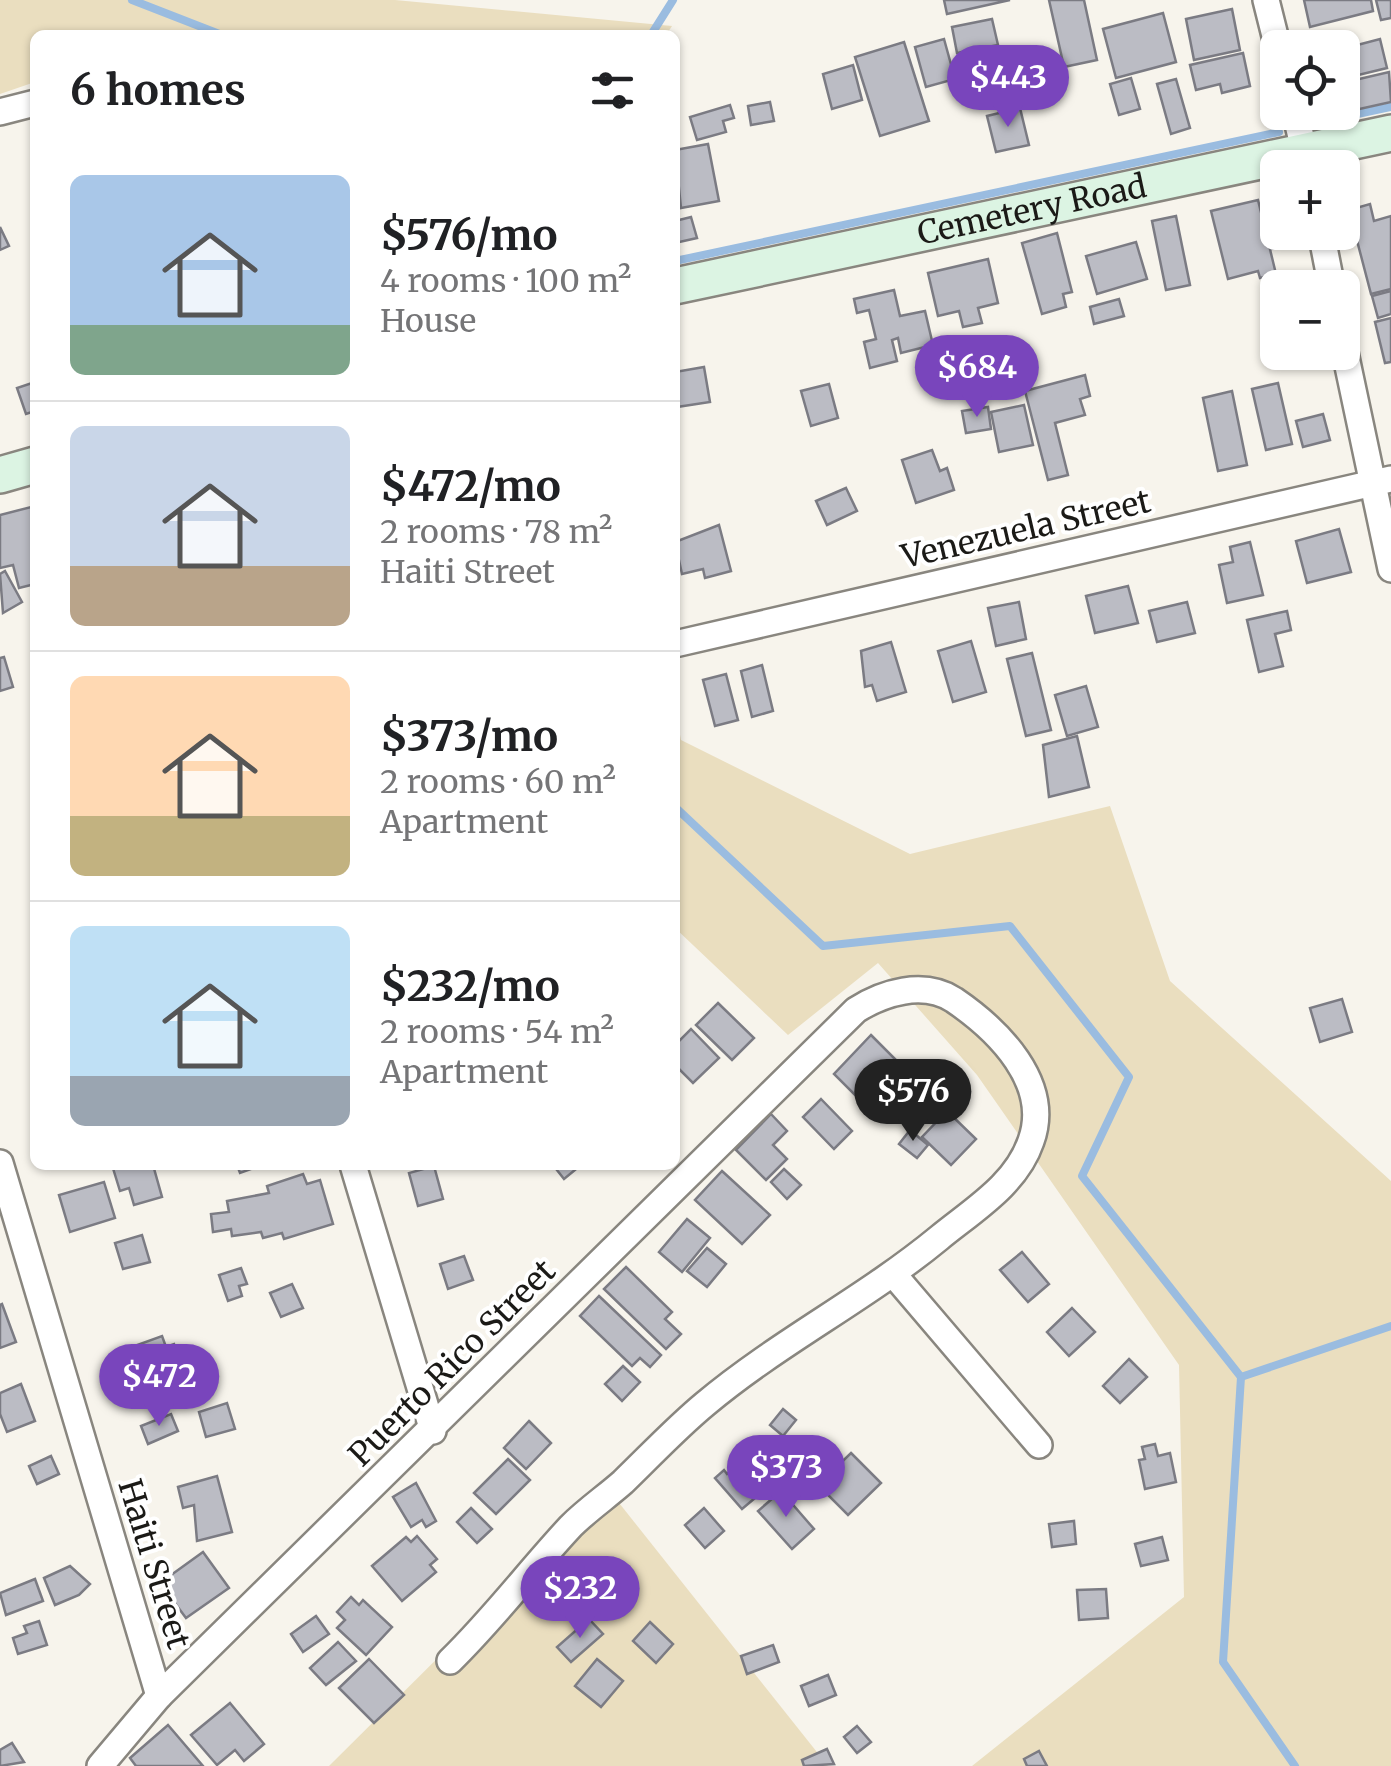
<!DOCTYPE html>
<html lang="en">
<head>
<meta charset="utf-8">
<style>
  :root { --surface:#fff; --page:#f6f6f6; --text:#202124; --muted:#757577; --line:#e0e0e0; --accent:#7945bc }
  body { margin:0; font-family:Merriweather,serif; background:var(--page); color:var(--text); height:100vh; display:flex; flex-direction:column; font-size:38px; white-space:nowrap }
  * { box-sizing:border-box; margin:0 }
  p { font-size:32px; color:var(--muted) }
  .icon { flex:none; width:55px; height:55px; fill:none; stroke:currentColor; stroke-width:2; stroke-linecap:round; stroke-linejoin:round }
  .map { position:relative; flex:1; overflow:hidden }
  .details { position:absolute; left:30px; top:30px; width:650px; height:1140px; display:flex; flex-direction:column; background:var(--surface); border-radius:15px; box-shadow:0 2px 8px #0004 }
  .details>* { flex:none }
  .fabs { position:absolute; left:1260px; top:30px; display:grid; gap:20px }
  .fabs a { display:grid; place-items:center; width:100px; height:100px; border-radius:15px; background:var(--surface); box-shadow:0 2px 8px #0004; font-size:50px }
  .price { position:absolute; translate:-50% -85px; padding:0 22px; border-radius:35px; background:var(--accent); color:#fff; font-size:32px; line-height:65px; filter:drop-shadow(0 2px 5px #0008) }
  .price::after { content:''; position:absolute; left:50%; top:60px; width:30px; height:22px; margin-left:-15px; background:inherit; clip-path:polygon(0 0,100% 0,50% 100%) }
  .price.selected { background:#222; color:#fff }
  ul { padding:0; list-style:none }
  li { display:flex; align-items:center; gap:30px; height:250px; padding:0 40px }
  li+li { border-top:2px solid var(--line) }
  li span { display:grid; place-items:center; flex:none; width:280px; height:200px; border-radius:15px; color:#555 }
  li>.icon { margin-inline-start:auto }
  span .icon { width:120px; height:120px; fill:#fffc; stroke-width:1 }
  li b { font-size:42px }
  h2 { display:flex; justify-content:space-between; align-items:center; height:120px; padding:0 40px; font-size:42px }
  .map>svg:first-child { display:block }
  .green { fill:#eadebf }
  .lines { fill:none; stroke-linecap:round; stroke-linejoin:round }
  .stream { stroke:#9abce0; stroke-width:8 }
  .building { fill:#bbbcc4; stroke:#7b7b83; stroke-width:2.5 }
  .street-casing { stroke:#89867f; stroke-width:30 }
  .secondary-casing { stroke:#89867f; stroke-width:40 }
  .street { stroke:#fff; stroke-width:25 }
  .secondary { stroke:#dcf4e3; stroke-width:35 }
  .labels { text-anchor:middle; stroke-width:8; stroke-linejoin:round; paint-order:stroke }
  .street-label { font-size:32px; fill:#1b1a17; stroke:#fff }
</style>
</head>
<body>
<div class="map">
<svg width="1391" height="1766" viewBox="0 0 1391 1766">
  <rect width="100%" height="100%" fill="#f7f4ec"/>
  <g class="green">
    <polygon points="0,0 395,0 672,26 666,35 35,35 35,82 0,94"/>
    <polygon points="675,708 681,740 910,854 1110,806 1170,981 1391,1181 1391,1766 972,1766 1184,1597 1179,1365 977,1075 878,963 788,1035 675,928"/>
    <polygon points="608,1489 828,1766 329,1766"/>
  </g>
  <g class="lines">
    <g class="stream">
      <polyline points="132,0 222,35"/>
      <polyline points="651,35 673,0"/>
      <polyline points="1320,122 1391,107"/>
      <polyline points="675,261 1279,132"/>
      <polyline points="675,807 823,946 1010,926 1129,1077 1082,1176 1241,1377 1223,1662 1295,1766"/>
      <polyline points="1241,1377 1391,1326"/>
    </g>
  </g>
  <g class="building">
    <polygon points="944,0 1010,0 947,14"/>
    <polygon points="1049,0 1084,0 1097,60 1064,67"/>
    <polygon points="1304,0 1371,0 1373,11 1310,27"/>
    <polygon points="1376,0 1391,0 1391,18 1381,20"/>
    <polygon points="1232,9 1240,50 1194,60 1186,19"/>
    <polygon points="1163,13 1176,62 1116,78 1103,29"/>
    <polygon points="992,19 998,45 957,53 952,27"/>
    <polygon points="944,39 955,79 926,87 915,47"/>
    <polygon points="1380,39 1387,68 1342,79 1342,49"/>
    <polygon points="904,42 929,121 880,136 855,57"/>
    <polygon points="1243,53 1250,86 1222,93 1220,84 1196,90 1190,65"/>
    <polygon points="1003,55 1011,87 971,96 963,64"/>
    <polygon points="853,65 862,100 832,109 823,74"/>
    <polygon points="1389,72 1391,102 1346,112 1342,83"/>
    <polygon points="1131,78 1140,109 1119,115 1110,84"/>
    <polygon points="1176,79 1190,128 1171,134 1157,84"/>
    <polygon points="770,102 774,121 751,125 748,106"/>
    <polygon points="730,105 734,118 723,121 726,132 697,140 690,117"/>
    <polygon points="1020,108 1029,145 996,152 987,116"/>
    <polygon points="708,144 719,201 681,208 675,150"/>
    <polygon points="1258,200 1276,274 1260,278 1258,271 1228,279 1211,211"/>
    <polygon points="1370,204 1374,221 1391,216 1391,289 1371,294 1349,210"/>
    <polygon points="1278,205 1278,232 1284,232 1288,246 1271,249 1261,210"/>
    <polygon points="1176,216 1190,285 1166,290 1152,221"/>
    <polygon points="691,217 697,238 675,243 675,221"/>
    <polygon points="0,227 9,246 0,250"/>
    <polygon points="1057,233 1072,292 1063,294 1066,307 1042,314 1022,243"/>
    <polygon points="1136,242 1147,279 1097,294 1086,256"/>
    <polygon points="988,259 998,303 978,308 982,323 963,327 959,311 938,316 928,273"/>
    <polygon points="894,290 900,316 925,311 933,345 901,353 898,338 892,340 897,361 870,368 864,342 876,339 869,310 857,313 854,299"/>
    <polygon points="1391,291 1391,314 1378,318 1372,296"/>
    <polygon points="1119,299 1124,316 1094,324 1090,307"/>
    <polygon points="1391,318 1391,362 1385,363 1375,322"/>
    <polygon points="704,367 710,402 677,407 675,372"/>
    <polygon points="1085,375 1090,396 1080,399 1085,415 1055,423 1068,475 1048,480 1025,391"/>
    <polygon points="35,382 35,411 26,414 17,388"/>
    <polygon points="1278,383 1292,444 1266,450 1252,389"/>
    <polygon points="829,384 838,418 811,426 801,391"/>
    <polygon points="1232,391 1247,465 1218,471 1203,398"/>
    <polygon points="1024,405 1033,445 999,452 991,412"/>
    <polygon points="988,407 991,429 966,433 962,411"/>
    <polygon points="1323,414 1330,440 1303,447 1296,421"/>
    <polygon points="932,450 940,471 947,468 954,490 916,503 902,460"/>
    <polygon points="846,488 857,511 827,525 816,501"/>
    <polygon points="35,506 35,584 19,588 13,565 0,568 0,515"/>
    <polygon points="719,525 731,571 705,578 703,569 682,574 675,542"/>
    <polygon points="1339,529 1351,572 1307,583 1296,541"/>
    <polygon points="1250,542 1263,595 1227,603 1219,565 1233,562 1230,547"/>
    <polygon points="5,571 22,602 3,613 0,574"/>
    <polygon points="1128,586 1138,623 1095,633 1086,596"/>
    <polygon points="1019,602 1026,639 996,646 988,608"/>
    <polygon points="1187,602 1195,633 1157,642 1149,611"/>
    <polygon points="1287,611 1291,630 1275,634 1283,666 1259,672 1247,620"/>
    <polygon points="971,641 986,692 953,702 938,651"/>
    <polygon points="891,642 906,692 877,701 872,685 865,687 861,651"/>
    <polygon points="1032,653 1051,730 1026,736 1007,659"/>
    <polygon points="4,657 13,687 0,691 0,658"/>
    <polygon points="762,665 773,711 752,717 741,671"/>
    <polygon points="726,674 738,720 715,726 703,680"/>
    <polygon points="1086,686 1098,727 1067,736 1055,695"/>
    <polygon points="1077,736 1089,787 1049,797 1043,745"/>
    <polygon points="1342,999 1352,1032 1320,1042 1310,1008"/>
    <polygon points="718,1003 754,1038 732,1060 696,1025"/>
    <polygon points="691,1029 719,1058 693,1083 675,1065 675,1045"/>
    <polygon points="871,1035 898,1062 861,1101 834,1074"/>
    <polygon points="821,1099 852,1131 834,1149 803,1117"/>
    <polygon points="947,1111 976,1139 951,1165 922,1137"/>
    <polygon points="771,1114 787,1131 773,1145 787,1159 766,1180 736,1150"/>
    <polygon points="910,1130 928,1145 917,1158 899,1144"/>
    <polygon points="112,1165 153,1165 162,1197 134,1205 129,1188 120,1191"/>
    <polygon points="237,1165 262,1165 240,1173"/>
    <polygon points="553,1165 581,1165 564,1179"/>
    <polygon points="434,1166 443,1199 418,1206 409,1173"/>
    <polygon points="784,1169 801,1185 787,1199 771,1182"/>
    <polygon points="722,1171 770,1215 742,1244 695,1200"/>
    <polygon points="303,1174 307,1184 320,1180 333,1224 284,1239 282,1233 263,1238 261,1232 232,1236 231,1229 213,1232 211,1214 229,1212 227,1201 269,1193 267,1186"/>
    <polygon points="104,1182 115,1218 70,1232 59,1195"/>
    <polygon points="687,1219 710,1238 682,1272 659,1252"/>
    <polygon points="142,1235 150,1262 123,1269 115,1243"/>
    <polygon points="707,1248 726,1264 707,1287 687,1271"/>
    <polygon points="1022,1252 1049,1284 1028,1302 1000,1270"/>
    <polygon points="464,1256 473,1280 448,1289 440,1264"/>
    <polygon points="626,1267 672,1312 665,1319 681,1334 666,1349 604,1289"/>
    <polygon points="241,1268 247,1284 239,1286 242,1296 228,1301 219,1275"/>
    <polygon points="292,1284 303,1308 281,1317 270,1293"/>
    <polygon points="599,1296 661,1355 650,1367 640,1358 632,1366 580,1316"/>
    <polygon points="2,1304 16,1342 0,1348 0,1305"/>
    <polygon points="1072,1308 1095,1332 1069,1356 1047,1332"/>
    <polygon points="162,1336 166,1347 174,1344 182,1366 141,1381 129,1348"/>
    <polygon points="1129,1359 1147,1377 1120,1403 1103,1386"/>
    <polygon points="623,1366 640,1382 622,1401 605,1384"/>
    <polygon points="21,1384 35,1421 7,1432 0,1414 0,1393"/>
    <polygon points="227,1403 235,1429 206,1437 199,1412"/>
    <polygon points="783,1409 796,1420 783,1436 770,1425"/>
    <polygon points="171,1414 178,1431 148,1444 141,1426"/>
    <polygon points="529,1421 551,1443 526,1469 504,1448"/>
    <polygon points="1155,1444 1158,1456 1170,1453 1176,1482 1145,1489 1139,1460 1145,1459 1142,1447"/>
    <polygon points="851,1453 881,1483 848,1515 818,1485"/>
    <polygon points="51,1456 59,1474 37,1484 29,1466"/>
    <polygon points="748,1456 766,1476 750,1491 755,1498 742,1509 715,1478 724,1470 727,1474"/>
    <polygon points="508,1459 530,1480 496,1514 474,1493"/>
    <polygon points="217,1476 232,1532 197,1541 194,1505 183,1508 178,1487"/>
    <polygon points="416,1483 436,1521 426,1527 422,1520 411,1527 393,1497"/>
    <polygon points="781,1491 814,1529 792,1549 758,1511"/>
    <polygon points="471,1508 492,1529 477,1543 457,1522"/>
    <polygon points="704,1508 724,1531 705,1548 685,1525"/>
    <polygon points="1074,1521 1076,1544 1052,1547 1049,1524"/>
    <polygon points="417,1536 437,1559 430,1565 436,1572 402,1601 372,1566 406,1537 411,1542"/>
    <polygon points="1162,1537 1168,1560 1141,1566 1135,1544"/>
    <polygon points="203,1552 229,1588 186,1618 160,1583"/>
    <polygon points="70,1566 90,1584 79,1595 55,1605 44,1578"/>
    <polygon points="35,1579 43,1601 6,1615 0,1593"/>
    <polygon points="1106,1589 1108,1618 1079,1620 1077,1590"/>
    <polygon points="351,1597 359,1605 363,1600 392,1627 366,1655 337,1628 345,1620 337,1612"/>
    <polygon points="316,1616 329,1634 303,1652 291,1634"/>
    <polygon points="589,1619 603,1634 571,1662 557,1647"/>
    <polygon points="39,1621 47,1645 18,1654 13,1638 27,1633 24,1626"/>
    <polygon points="650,1622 673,1644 656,1663 633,1641"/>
    <polygon points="338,1642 356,1661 326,1685 310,1668"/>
    <polygon points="773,1645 779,1662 747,1674 741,1656"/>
    <polygon points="369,1659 404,1695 374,1723 339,1688"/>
    <polygon points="597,1659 623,1681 601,1707 575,1686"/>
    <polygon points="828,1675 836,1695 809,1706 801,1686"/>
    <polygon points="230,1703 264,1744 244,1761 235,1750 217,1765 191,1735"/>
    <polygon points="168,1725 203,1766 136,1766 130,1758"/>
    <polygon points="857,1726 871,1742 857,1753 844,1737"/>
    <polygon points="12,1743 24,1762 0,1766 0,1750"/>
    <polygon points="827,1749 834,1764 804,1766 802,1760"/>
    <polygon points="1039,1751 1047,1766 1027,1766 1024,1759"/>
  </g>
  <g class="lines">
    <g class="street-casing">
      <g id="street">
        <polyline points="1266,0 1278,48"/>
        <polyline points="0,112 35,103"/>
        <polyline points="1295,112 1308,166"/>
        <polyline points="1321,232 1332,288"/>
        <polyline points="1342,338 1391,569"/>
        <polyline points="675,644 1391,479"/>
        <polyline points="0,1163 159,1696"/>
        <polyline points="353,1165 433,1431"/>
        <polyline points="894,1275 1039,1445"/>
        <path d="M 100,1766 L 159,1696 L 856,1010 C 883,993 923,980 954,1000 C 998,1030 1052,1083 1031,1141 C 1016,1185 973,1210 939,1238 C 865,1299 779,1342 705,1404 C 676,1428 650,1456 623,1482 C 606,1497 587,1510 571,1526 C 529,1571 495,1617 450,1661"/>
      </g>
    </g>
    <g class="secondary-casing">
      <g id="secondary">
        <path id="s1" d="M 675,286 L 1391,133"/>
        <polyline points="0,475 35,465"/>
      </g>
    </g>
    <use href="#street" class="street"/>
    <use href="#secondary" class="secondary"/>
  </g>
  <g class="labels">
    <g class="street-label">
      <text dy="11" stroke="none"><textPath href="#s1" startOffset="365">Cemetery Road</textPath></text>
      <text transform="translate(1026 529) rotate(-13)" y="11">Venezuela Street</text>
      <text transform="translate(452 1363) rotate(-45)" y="11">Puerto Rico Street</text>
      <text transform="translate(154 1564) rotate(73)" y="11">Haiti Street</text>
    </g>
  </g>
</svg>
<div class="fabs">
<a><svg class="icon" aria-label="locate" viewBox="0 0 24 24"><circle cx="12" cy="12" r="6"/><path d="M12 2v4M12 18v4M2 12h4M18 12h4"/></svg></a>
<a>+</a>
<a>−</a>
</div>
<b class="price" style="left:1008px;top:130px">$443</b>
<b class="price" style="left:977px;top:420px">$684</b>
<b class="price selected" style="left:913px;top:1144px">$576</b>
<b class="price" style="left:159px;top:1429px">$472</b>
<b class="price" style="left:786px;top:1520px">$373</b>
<b class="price" style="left:580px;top:1641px">$232</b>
<section class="details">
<h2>6 homes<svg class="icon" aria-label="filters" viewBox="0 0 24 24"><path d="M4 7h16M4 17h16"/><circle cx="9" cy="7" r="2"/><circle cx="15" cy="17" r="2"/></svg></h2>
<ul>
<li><span style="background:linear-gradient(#a9c7e8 75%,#7fa58c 0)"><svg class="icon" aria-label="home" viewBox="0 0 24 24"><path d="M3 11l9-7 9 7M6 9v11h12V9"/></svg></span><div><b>$576/mo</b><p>4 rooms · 100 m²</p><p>House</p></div></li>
<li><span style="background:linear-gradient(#c9d6e8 70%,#b9a48a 0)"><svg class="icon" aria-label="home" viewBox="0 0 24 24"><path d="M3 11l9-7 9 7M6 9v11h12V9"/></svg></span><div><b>$472/mo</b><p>2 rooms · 78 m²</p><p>Haiti Street</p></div></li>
<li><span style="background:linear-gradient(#ffd9b3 70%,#c2b280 0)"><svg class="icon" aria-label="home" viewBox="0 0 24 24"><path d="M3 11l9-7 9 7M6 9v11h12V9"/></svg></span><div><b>$373/mo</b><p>2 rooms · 60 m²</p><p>Apartment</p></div></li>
<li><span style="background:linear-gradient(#bfe0f5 75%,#9aa5b1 0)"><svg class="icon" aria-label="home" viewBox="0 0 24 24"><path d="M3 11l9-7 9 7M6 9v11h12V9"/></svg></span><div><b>$232/mo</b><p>2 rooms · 54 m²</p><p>Apartment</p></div></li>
</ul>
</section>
</div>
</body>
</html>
